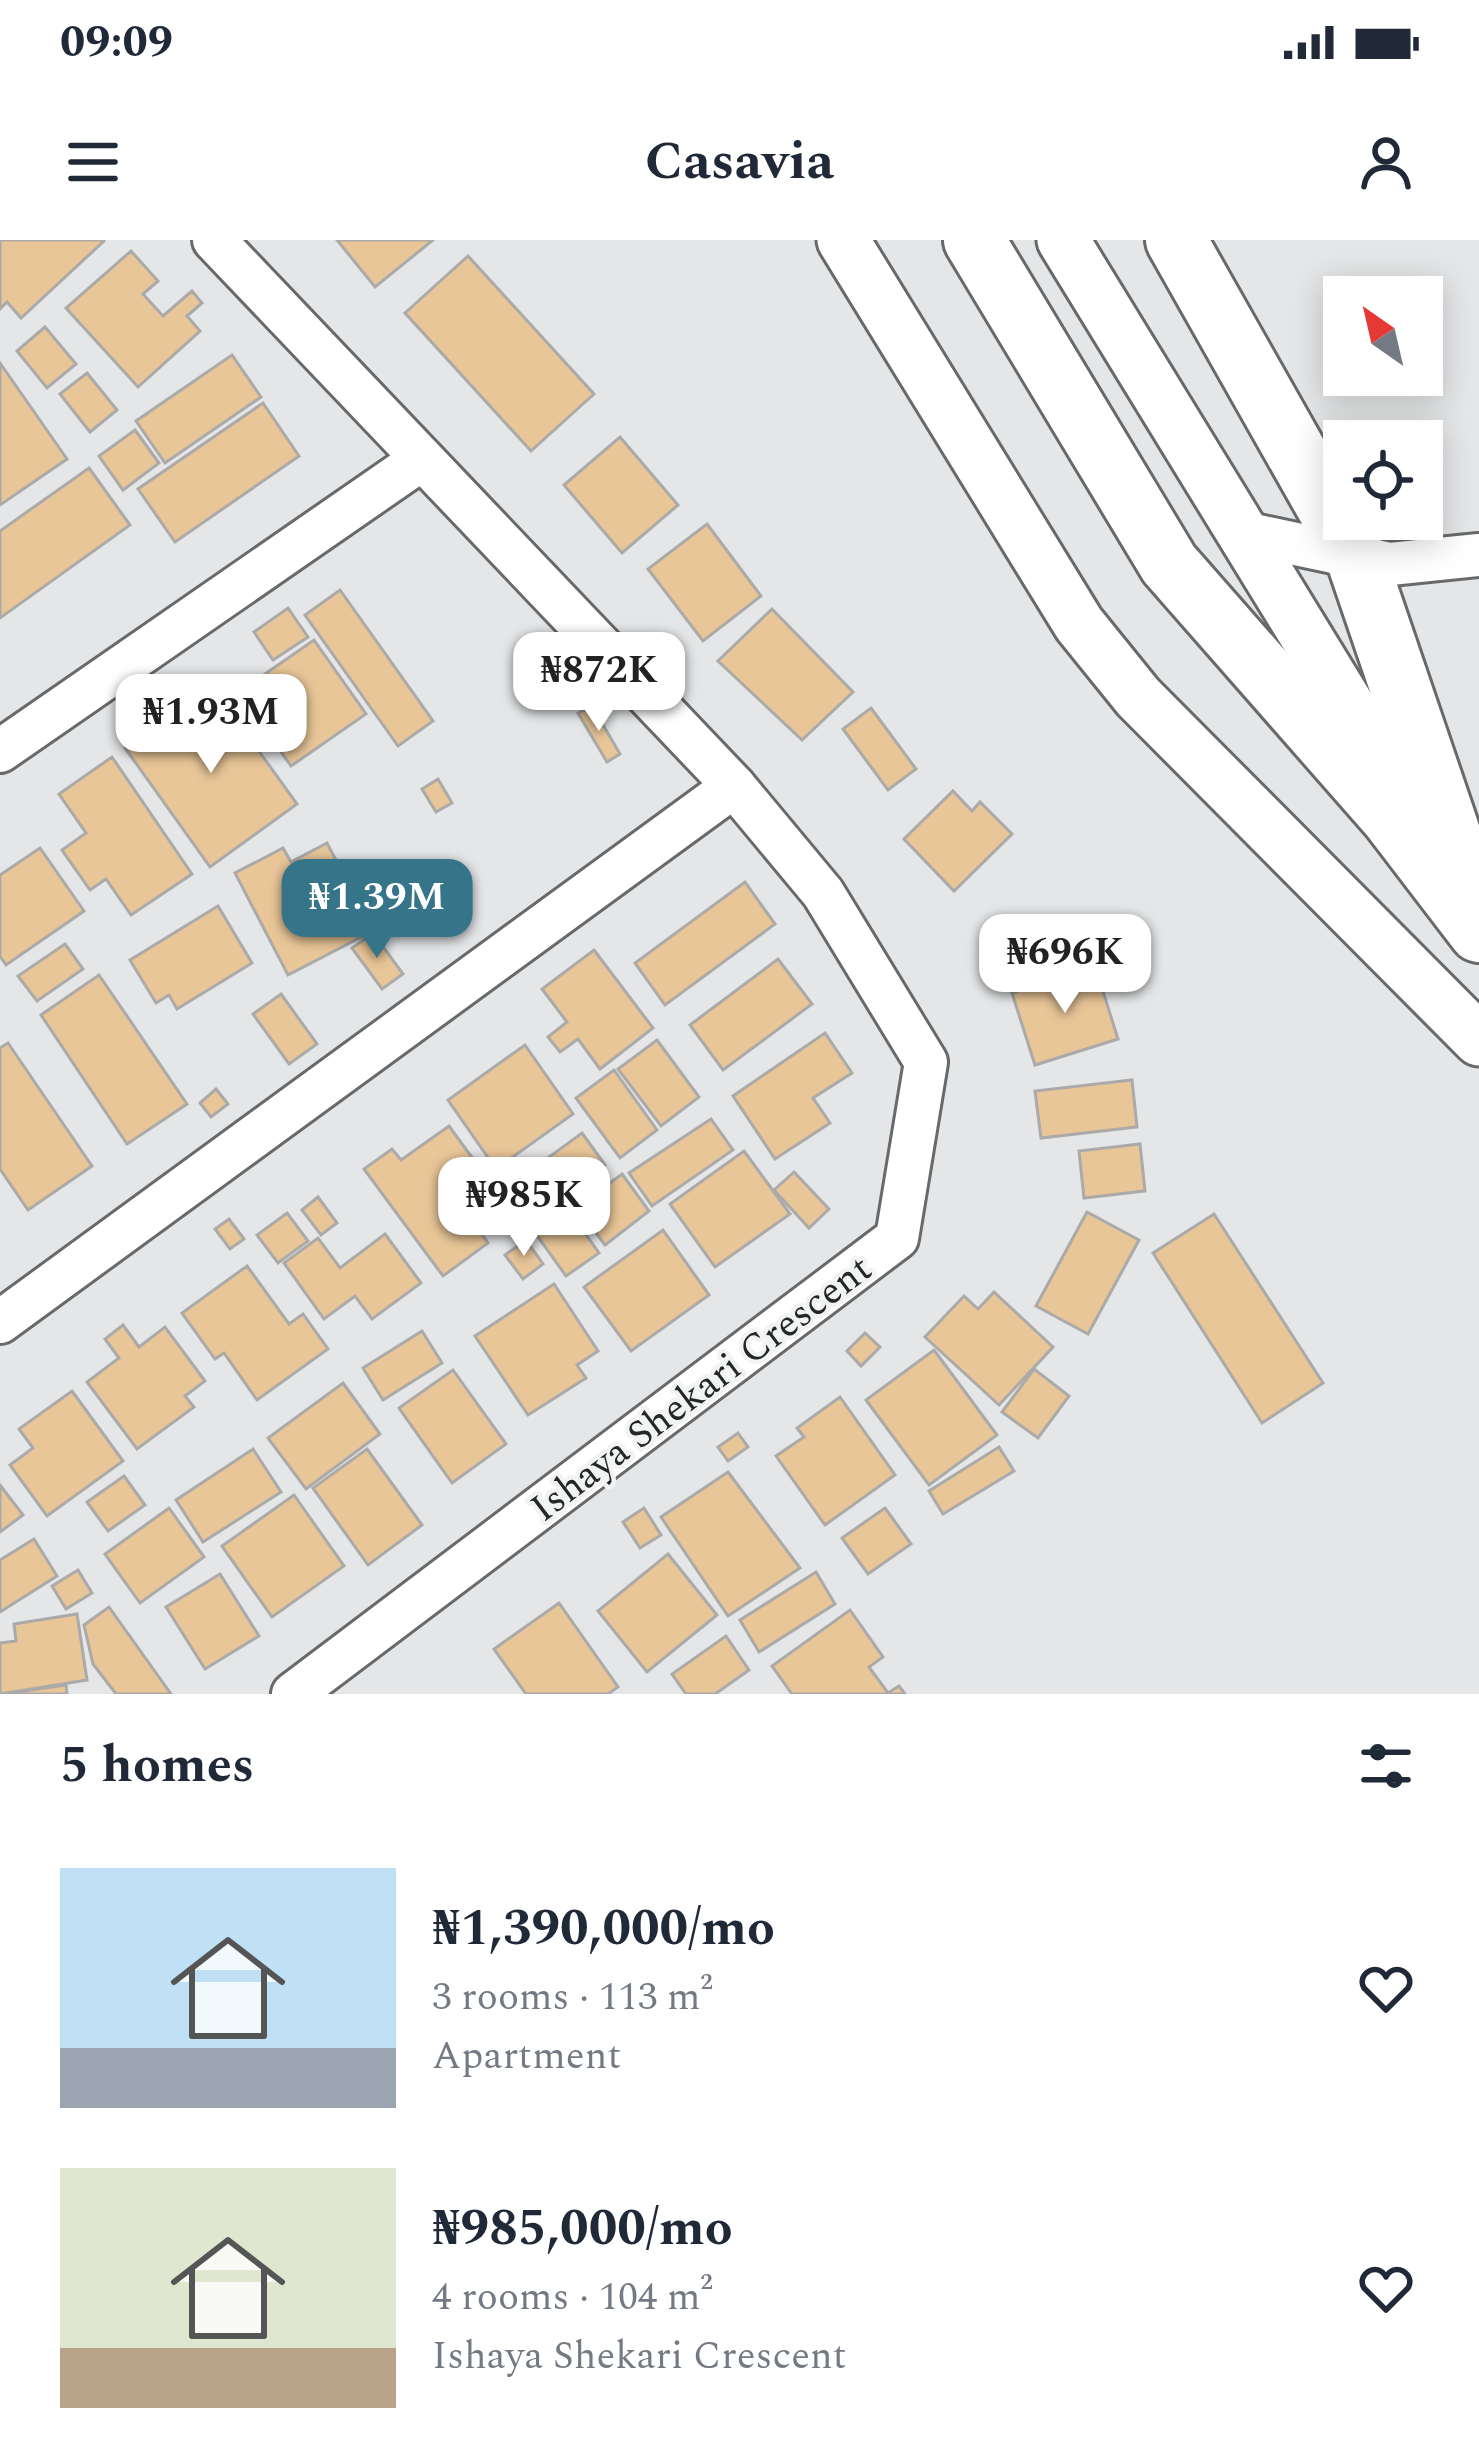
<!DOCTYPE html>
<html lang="en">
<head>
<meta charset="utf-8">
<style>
  :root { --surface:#fff; --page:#f2f2f3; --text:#1f2937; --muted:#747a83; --accent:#357489 }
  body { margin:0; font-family:Spectral,serif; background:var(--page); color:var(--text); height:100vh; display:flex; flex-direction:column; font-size:45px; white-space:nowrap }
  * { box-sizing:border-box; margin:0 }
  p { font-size:39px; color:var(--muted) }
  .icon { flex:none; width:66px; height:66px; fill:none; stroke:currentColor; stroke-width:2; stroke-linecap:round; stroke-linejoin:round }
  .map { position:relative; height:1454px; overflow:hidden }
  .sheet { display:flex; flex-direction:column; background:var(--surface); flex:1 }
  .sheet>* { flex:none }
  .needle { width:78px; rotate:326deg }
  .buttons { position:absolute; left:1323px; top:36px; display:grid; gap:24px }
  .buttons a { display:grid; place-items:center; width:120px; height:120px; border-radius:0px; background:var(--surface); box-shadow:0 6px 30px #0003; font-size:60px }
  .price { position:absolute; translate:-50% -102px; padding:0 27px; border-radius:24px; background:#fff; color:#222; font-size:39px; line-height:78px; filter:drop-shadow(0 3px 6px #0008) }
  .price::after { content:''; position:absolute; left:50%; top:72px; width:36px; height:27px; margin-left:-18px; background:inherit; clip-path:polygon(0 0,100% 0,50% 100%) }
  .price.on { background:var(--accent); color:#fff }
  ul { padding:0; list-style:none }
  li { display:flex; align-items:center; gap:36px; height:300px; padding:0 60px }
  li span { display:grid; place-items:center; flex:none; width:336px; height:240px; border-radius:0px; color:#555 }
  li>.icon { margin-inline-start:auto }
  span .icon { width:144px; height:144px; fill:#fffc; stroke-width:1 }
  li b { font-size:51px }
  h2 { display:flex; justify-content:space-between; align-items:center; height:144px; padding:0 60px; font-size:51px }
  .status { display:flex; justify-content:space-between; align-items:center; height:84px; padding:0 60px; background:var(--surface); direction:ltr }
  .status svg { height:33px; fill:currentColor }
  header { display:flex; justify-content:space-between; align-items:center; height:156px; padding:0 60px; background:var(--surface); font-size:54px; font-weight:700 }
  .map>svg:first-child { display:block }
  .building { fill:#e9c698; stroke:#abaaa9; stroke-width:3 }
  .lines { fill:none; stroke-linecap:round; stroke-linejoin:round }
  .minor-casing { stroke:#68696a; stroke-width:48 }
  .major-casing { stroke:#68696a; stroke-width:57 }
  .highway-casing { stroke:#68696a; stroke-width:66 }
  .minor { stroke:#fff; stroke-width:42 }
  .major { stroke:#fff; stroke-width:51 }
  .highway { stroke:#fff; stroke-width:60 }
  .labels { text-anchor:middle; stroke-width:9; stroke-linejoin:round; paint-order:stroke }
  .street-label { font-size:39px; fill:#252626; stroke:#f2f3f4 }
</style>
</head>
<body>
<div class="status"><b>09:09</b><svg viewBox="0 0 49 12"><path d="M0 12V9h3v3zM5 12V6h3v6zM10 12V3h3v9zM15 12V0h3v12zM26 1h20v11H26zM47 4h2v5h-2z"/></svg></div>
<header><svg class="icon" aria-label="menu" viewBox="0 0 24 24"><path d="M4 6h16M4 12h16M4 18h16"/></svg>Casavia<svg class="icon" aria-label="person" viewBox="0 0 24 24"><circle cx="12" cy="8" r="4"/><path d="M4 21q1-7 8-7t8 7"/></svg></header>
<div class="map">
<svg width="1479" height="1454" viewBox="0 0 1479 1454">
  <rect width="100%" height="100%" fill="#e4e6e7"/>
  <g class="building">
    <polygon points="0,0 103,0 104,1 21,78 7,62 0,69"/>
    <polygon points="337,0 433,0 375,47"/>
    <polygon points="131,11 158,41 143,54 163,76 192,51 202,63 187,76 200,91 138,147 66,68"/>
    <polygon points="468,16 594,154 531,211 405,73"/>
    <polygon points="45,87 76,124 47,148 17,111"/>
    <polygon points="232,115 261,157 165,223 136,181"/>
    <polygon points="0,123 67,219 0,265"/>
    <polygon points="87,133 117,170 90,192 60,154"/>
    <polygon points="263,163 299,216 175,302 138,249"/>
    <polygon points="135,190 159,223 123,250 99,216"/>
    <polygon points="620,197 678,265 622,313 564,245"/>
    <polygon points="89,228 130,285 0,378 0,291"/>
    <polygon points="707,284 761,356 703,401 648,329"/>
    <polygon points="340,350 433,481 398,506 305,375"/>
    <polygon points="288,368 308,397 273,420 254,392"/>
    <polygon points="772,369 853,452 802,500 718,421"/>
    <polygon points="314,400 366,474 291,526 239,452"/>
    <polygon points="212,446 297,564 210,627 125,508"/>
    <polygon points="592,466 620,514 607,522 578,473"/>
    <polygon points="871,468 916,529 888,550 843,489"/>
    <polygon points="112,517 192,634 131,675 106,639 90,650 62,610 86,593 59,554"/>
    <polygon points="438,539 452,563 436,572 422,549"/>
    <polygon points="953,551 972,571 980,562 1012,594 954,651 904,599"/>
    <polygon points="327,603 359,664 351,668 365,695 288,735 235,633 283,608 291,622"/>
    <polygon points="40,608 84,671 6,725 0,716 0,635"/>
    <polygon points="745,642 775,684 665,765 635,723"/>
    <polygon points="218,666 252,723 177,769 169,755 156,763 130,720"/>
    <polygon points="373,693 403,734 382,749 352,708"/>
    <polygon points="65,704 83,729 37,761 18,736"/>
    <polygon points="594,710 653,788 600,829 578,799 560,812 548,797 567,782 542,749"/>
    <polygon points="778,719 812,764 723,830 690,785"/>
    <polygon points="1095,726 1118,799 1035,825 1012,753"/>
    <polygon points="99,735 187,864 127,904 41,775"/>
    <polygon points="281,754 317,804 289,824 253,774"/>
    <polygon points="825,793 852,833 813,858 830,883 775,919 733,856"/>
    <polygon points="657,800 699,857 661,886 618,829"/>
    <polygon points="8,803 92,926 28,970 0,929 0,808"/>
    <polygon points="525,805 573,874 496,929 448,860"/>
    <polygon points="614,830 657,890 620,918 576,858"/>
    <polygon points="1132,840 1137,887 1041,898 1035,851"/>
    <polygon points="216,849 228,864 211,877 200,863"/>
    <polygon points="711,879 733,910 652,966 629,933"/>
    <polygon points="449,886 503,960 473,982 488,1003 443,1036 364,929 392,909 401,920"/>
    <polygon points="582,893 605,925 530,978 508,947"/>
    <polygon points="1140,904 1145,951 1084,958 1079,911"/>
    <polygon points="744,911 790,974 715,1027 670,964"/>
    <polygon points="794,932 829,969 809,988 774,950"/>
    <polygon points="622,934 649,971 605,1005 577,967"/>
    <polygon points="318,957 337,983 321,995 302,970"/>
    <polygon points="569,971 599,1013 566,1036 536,994"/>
    <polygon points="1087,972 1139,1000 1088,1094 1036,1066"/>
    <polygon points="287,973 308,1001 278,1023 257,995"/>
    <polygon points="1214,974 1323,1143 1262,1183 1153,1013"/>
    <polygon points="229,979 244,999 230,1009 215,989"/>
    <polygon points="663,990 709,1055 631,1111 584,1047"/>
    <polygon points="385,994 421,1043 372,1079 355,1056 324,1079 284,1023 318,998 340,1028"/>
    <polygon points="526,1000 543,1024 523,1039 505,1015"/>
    <polygon points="247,1026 289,1084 303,1074 328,1109 257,1160 224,1113 215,1119 182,1073"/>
    <polygon points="554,1044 598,1111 577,1125 586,1138 528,1175 475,1096"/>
    <polygon points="994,1052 1053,1107 999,1165 925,1097 964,1056 978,1069"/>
    <polygon points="123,1085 139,1107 165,1087 205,1141 185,1156 194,1167 137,1209 87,1142 119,1118 105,1099"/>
    <polygon points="422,1091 442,1123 383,1160 363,1128"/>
    <polygon points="865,1093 880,1107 861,1126 847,1111"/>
    <polygon points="934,1110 997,1195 929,1245 866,1160"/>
    <polygon points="1034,1129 1069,1156 1038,1198 1002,1172"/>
    <polygon points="453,1130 506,1204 452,1243 399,1168"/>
    <polygon points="343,1143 380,1194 306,1249 268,1198"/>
    <polygon points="72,1151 123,1221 47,1276 10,1225 33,1208 19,1189"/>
    <polygon points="840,1157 895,1235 825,1285 776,1216 804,1197 797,1188"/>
    <polygon points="738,1193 748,1207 728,1221 718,1207"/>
    <polygon points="999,1207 1014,1231 943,1274 929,1251"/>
    <polygon points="253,1209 281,1252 203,1302 176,1260"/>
    <polygon points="367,1209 422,1285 368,1325 313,1248"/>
    <polygon points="728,1232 800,1328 728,1376 661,1277"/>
    <polygon points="124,1236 145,1265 108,1291 87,1262"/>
    <polygon points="0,1245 23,1275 0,1292"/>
    <polygon points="294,1255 344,1326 272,1377 222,1306"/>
    <polygon points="169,1268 204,1317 140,1363 105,1314"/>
    <polygon points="644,1268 661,1295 640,1308 623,1282"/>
    <polygon points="885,1268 911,1304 868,1334 842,1298"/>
    <polygon points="34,1299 57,1336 0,1372 0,1320"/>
    <polygon points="668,1314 717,1375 647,1432 598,1371"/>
    <polygon points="78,1330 92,1353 66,1369 52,1346"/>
    <polygon points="816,1332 835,1364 759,1412 740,1380"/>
    <polygon points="220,1334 259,1396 205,1429 166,1367"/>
    <polygon points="559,1363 618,1447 608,1454 526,1454 494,1409"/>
    <polygon points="109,1367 171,1454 116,1454 93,1424 84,1385"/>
    <polygon points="850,1370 883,1417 869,1427 888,1453 899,1446 905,1454 792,1454 772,1426"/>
    <polygon points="77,1374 87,1440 0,1454 0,1403 16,1401 14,1384"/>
    <polygon points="726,1396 749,1430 715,1454 686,1454 672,1434"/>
    <polygon points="66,1445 67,1454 3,1454"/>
  </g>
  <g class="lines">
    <g class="minor-casing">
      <g id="minor">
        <polyline points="214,0 734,546 823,653 926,822 897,998 293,1454"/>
        <polyline points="1239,292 1390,324 1479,315"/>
        <polyline points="0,511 422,219"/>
        <polyline points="0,1082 734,546"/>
      </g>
    </g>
    <g class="major-casing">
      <g id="major">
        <polyline points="843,0 1079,384 1138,457 1479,800"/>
        <polyline points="1063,0 1415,574"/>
      </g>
    </g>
    <g class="highway-casing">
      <g id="highway">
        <polyline points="974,0 1169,324 1391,577 1479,692"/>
        <polyline points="1176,0 1357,320 1471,655"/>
      </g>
    </g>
    <use href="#minor" class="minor"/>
    <use href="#major" class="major"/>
    <use href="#highway" class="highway"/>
  </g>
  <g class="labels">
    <g class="street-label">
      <text transform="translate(700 1147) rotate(-37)" y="14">Ishaya Shekari Crescent</text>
    </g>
  </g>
</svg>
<div class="buttons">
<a><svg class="needle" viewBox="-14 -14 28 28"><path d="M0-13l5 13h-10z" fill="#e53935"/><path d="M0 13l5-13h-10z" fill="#747a83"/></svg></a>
<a><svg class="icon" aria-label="locate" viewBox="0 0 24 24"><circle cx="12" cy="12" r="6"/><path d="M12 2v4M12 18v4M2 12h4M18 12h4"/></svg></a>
</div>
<b class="price" style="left:599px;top:494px">₦872K</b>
<b class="price" style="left:211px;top:536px">₦1.93M</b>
<b class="price on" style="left:377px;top:721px">₦1.39M</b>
<b class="price" style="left:1065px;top:776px">₦696K</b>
<b class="price" style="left:524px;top:1019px">₦985K</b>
</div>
<section class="sheet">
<h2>5 homes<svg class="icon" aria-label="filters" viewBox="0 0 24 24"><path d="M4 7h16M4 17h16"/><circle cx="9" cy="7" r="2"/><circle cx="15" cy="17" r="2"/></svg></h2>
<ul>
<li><span style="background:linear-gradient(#bfe0f5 75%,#9aa5b1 0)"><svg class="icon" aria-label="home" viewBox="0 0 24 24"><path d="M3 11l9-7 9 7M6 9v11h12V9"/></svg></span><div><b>₦1,390,000/mo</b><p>3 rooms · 113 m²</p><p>Apartment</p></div><svg class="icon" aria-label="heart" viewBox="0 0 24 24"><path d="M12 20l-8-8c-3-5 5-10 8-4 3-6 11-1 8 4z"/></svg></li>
<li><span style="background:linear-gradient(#dfe7d0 75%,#b9a48a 0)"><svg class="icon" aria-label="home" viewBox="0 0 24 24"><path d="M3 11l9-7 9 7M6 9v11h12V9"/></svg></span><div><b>₦985,000/mo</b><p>4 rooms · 104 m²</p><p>Ishaya Shekari Crescent</p></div><svg class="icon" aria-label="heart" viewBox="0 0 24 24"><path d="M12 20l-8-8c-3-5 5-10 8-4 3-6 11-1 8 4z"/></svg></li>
</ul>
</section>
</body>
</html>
